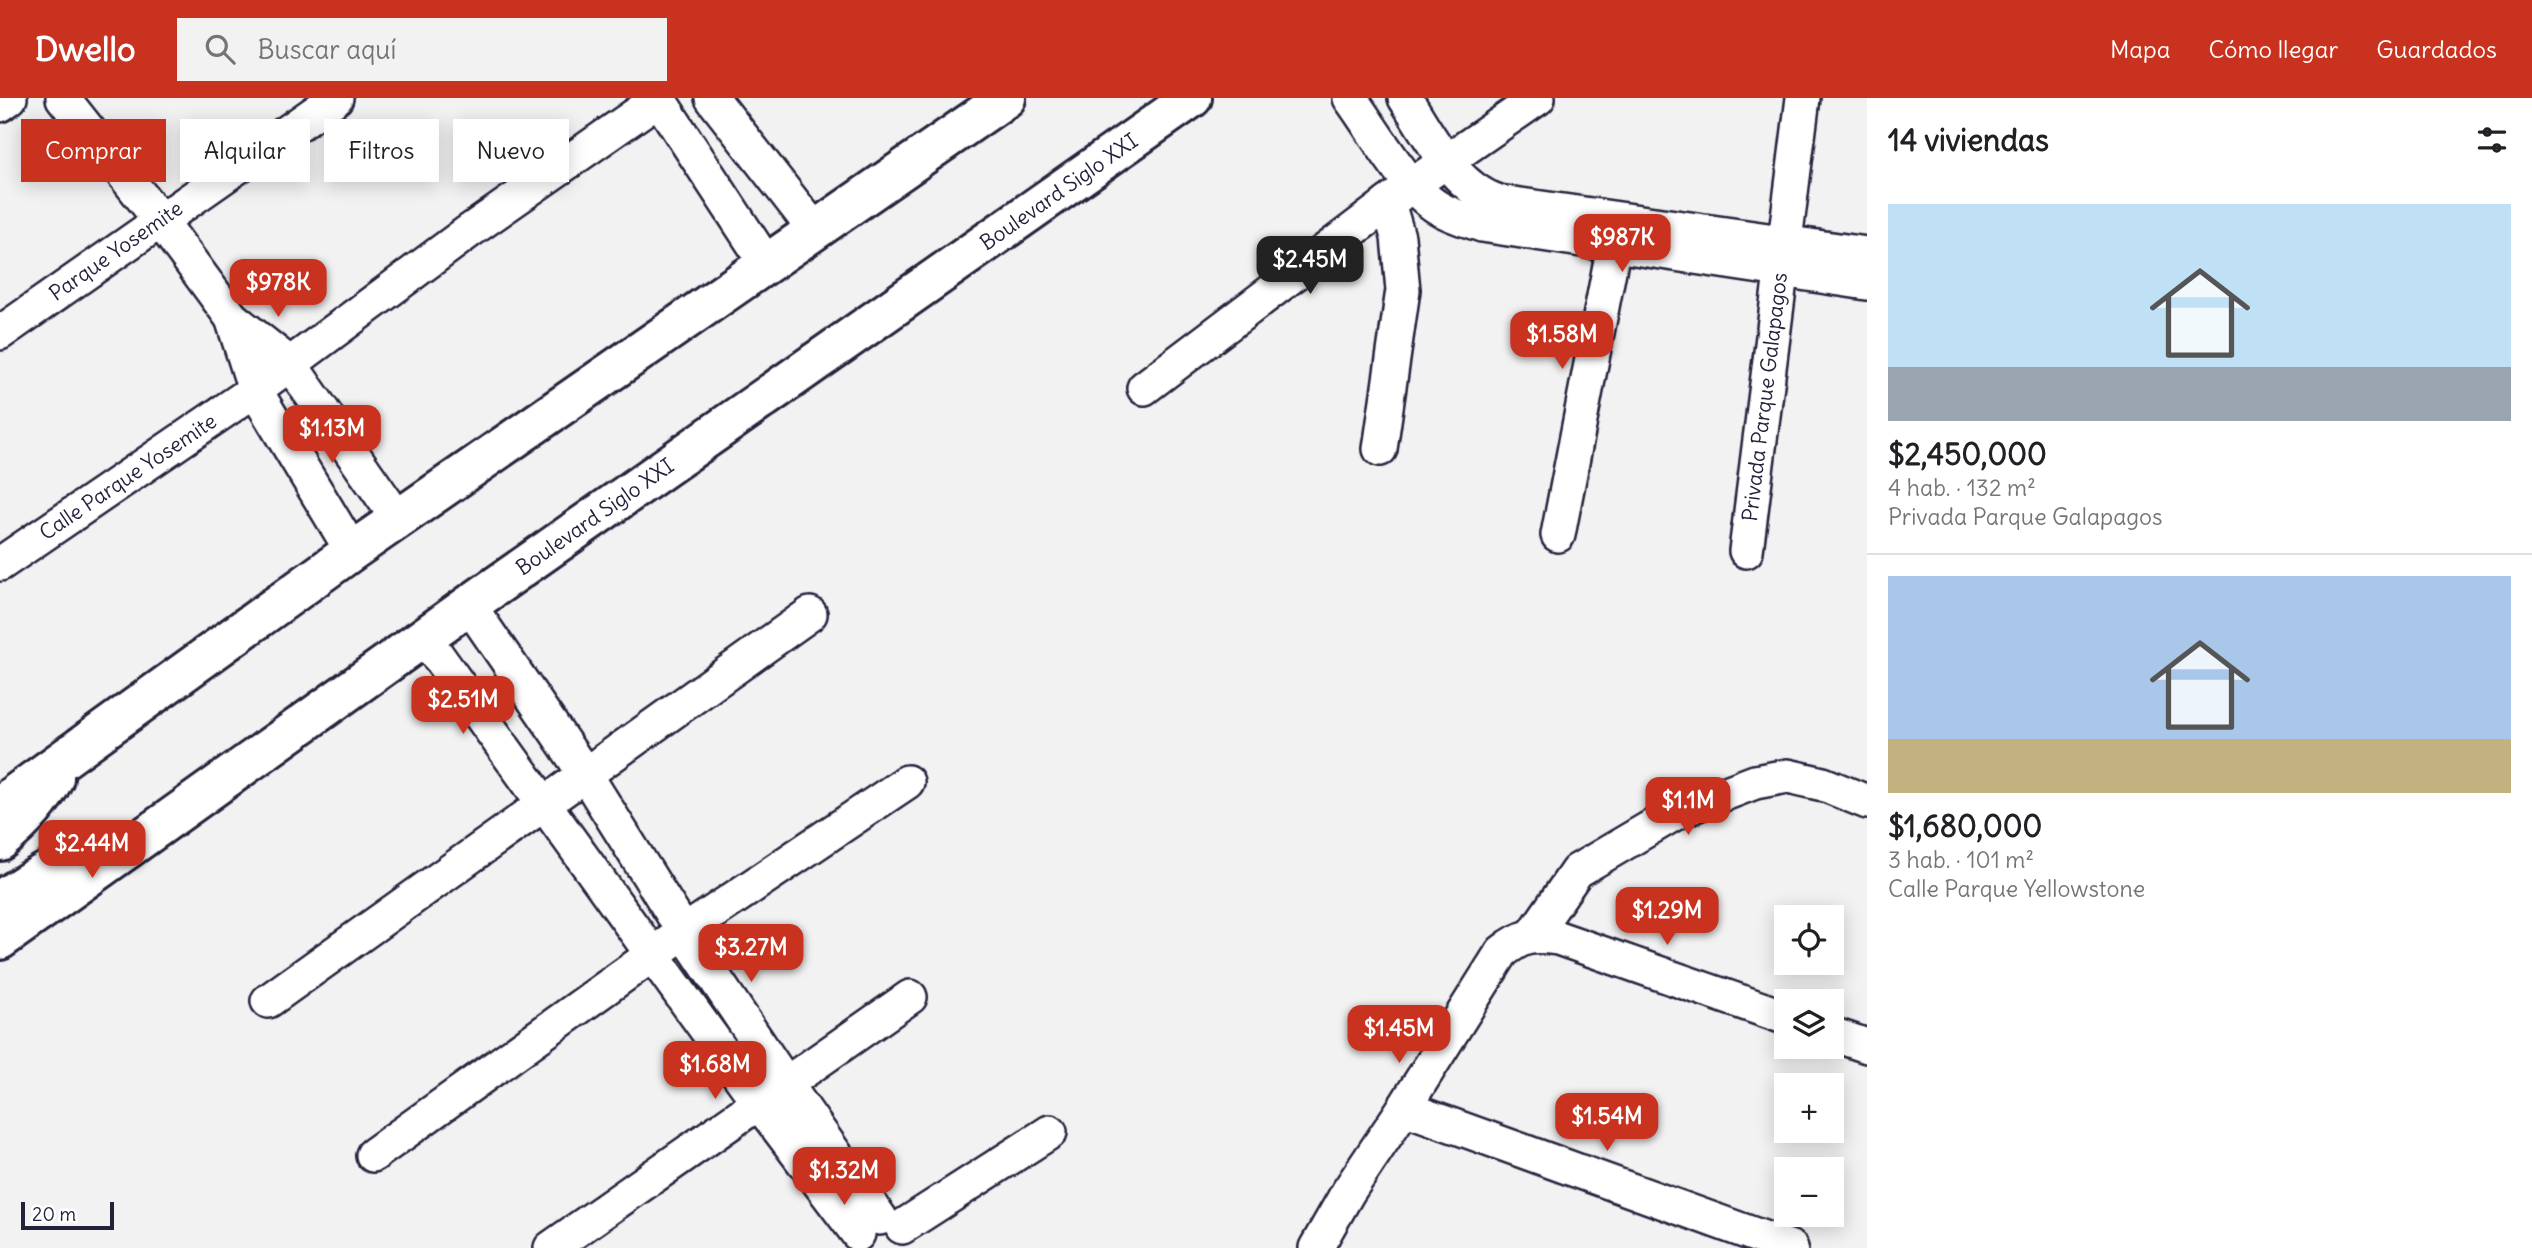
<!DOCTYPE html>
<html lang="es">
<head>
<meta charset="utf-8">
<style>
  :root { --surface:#fff; --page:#f2f2f2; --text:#202124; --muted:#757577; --line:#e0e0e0; --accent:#c8321e }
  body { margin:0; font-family:Delius,sans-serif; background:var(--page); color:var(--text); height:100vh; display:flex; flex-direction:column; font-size:26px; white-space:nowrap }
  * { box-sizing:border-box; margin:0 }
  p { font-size:23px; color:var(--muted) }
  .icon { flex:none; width:38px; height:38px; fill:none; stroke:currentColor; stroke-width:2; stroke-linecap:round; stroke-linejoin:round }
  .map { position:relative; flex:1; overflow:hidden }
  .details { display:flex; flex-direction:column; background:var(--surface); width:665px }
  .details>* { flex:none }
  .banner { position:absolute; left:21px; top:21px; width:665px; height:63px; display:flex; gap:14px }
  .tools { position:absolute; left:1774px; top:807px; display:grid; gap:14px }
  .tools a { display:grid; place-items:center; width:70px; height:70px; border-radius:0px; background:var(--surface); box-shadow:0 4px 18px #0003; font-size:35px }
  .scale { position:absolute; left:21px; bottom:18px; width:93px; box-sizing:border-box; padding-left:7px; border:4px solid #22223b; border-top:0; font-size:19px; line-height:24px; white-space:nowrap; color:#22223b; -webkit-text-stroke:5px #fff; paint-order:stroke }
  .price { position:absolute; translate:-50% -60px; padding:0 16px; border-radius:14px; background:var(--accent); color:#fff; font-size:23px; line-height:46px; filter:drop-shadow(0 2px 4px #0008) }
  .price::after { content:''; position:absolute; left:50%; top:42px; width:21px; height:16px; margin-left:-10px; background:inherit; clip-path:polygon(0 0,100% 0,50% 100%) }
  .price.on { background:#222; color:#fff }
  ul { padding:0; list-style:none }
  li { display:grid; align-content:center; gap:14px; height:371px; padding:0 21px }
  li+li { border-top:2px solid var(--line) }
  li span { display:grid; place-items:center; height:217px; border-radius:0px; color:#555 }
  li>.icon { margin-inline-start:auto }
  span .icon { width:126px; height:126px; fill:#fffc; stroke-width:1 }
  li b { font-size:30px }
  h2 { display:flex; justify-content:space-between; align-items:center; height:84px; padding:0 21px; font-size:30px }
  .pill { padding:0 24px; border-radius:0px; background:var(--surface); box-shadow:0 4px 18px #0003; font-size:24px; line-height:63px }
  .pill.on { background:var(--accent); color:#fff }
  header { display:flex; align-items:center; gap:42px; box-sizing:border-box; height:98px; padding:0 35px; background:var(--accent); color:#fff }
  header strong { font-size:33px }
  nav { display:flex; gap:38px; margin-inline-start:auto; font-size:24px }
  .search { width:490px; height:63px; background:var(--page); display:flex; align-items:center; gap:18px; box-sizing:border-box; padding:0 24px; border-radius:0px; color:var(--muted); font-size:26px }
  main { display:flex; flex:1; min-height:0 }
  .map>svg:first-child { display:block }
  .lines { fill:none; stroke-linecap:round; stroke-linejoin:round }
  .minor-casing { stroke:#22223b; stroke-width:38 }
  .tertiary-casing { stroke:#22223b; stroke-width:44 }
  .minor { stroke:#fff; stroke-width:33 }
  .tertiary { stroke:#fff; stroke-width:38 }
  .labels { text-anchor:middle; stroke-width:5; stroke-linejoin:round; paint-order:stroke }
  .street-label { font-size:21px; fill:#22223b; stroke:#fff }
</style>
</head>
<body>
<header>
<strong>Dwello</strong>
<div class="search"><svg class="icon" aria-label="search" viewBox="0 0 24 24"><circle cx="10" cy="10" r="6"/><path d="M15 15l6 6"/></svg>Buscar aquí</div>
<nav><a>Mapa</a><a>Cómo llegar</a><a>Guardados</a></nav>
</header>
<main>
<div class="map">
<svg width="1867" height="1150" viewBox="0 0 1867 1150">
  <rect width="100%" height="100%" fill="#f2f2f3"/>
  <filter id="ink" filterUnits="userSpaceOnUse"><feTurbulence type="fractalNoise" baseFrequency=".0143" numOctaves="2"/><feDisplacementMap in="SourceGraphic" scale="14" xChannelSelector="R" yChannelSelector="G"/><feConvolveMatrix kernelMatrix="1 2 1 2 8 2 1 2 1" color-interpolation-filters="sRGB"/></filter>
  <g filter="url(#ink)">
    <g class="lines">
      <g class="minor-casing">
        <g id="minor">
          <polyline points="63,0 160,122 232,220 290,266 398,421"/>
          <polyline points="658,0 766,165"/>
          <polyline points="712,0 814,131"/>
          <path d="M 1350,0 C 1373,31 1405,89 1437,109 C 1451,118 1467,122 1482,127 L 1867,185"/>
          <path d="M 1405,0 C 1430,38 1454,90 1499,104 L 1867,156"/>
          <polyline points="0,7 10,0"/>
          <polyline points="232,220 255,292 352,453"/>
          <polyline points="0,235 336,0"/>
          <polyline points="1144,290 1412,87 1538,0"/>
          <polyline points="1380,351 1403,192 1398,139 1388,105"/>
          <polyline points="1558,437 1618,126"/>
          <polyline points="1746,453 1803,0"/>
          <polyline points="0,466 255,292 468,134 660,0"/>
          <polyline points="469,507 585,676 684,834 786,986 880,1120"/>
          <polyline points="424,539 759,1005 858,1136"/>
          <polyline points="1533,837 1577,773 1677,714 1755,684 1788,678 1823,686 1867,704"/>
          <polyline points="268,903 810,516"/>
          <polyline points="1832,936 1867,948"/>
          <polyline points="1404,1010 1791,1150"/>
          <polyline points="373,1057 684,834 907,684"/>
          <polyline points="902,1129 1050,1034"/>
          <polyline points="551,1150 910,899"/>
          <path d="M 1316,1150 L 1348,1094 L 1404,1010 L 1502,854 C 1523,837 1532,837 1558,840 L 1787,920"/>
        </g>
      </g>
      <g class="tertiary-casing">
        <g id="tertiary">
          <polyline points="0,707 352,453 1006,0"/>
          <path d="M 0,743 C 23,725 41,706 54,680"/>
          <polyline points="0,802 30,783 100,743"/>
          <polyline points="0,842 469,507 1192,0"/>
        </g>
      </g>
      <use href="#minor" class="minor"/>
      <use href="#tertiary" class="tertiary"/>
    </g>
  </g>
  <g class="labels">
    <g class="street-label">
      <text transform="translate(1059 94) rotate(-35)" y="7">Boulevard Siglo XXI</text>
      <text transform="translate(116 153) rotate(-35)" y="7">Parque Yosemite</text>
      <text transform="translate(1765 299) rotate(-83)" y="7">Privada Parque Galapagos</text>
      <text transform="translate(128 379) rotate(-34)" y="7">Calle Parque Yosemite</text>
      <text transform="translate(595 419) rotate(-35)" y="7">Boulevard Siglo XXI</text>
    </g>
  </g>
</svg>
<div class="tools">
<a><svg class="icon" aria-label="locate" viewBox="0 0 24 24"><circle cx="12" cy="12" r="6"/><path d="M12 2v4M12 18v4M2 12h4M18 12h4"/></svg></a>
<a><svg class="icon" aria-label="layers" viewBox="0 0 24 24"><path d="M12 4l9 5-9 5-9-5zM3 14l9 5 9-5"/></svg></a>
<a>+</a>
<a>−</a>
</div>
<div class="scale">20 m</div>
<b class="price" style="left:1622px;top:176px">$987K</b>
<b class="price on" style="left:1310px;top:198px">$2.45M</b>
<b class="price" style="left:278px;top:221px">$978K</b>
<b class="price" style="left:1562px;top:273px">$1.58M</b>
<b class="price" style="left:332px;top:367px">$1.13M</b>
<b class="price" style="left:463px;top:638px">$2.51M</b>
<b class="price" style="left:1688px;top:739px">$1.1M</b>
<b class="price" style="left:92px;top:782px">$2.44M</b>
<b class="price" style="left:1667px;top:849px">$1.29M</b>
<b class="price" style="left:751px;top:886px">$3.27M</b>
<b class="price" style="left:1399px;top:967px">$1.45M</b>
<b class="price" style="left:715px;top:1003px">$1.68M</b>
<b class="price" style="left:1607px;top:1055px">$1.54M</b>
<b class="price" style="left:844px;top:1109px">$1.32M</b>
<div class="banner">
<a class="pill on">Comprar</a>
<a class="pill">Alquilar</a>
<a class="pill">Filtros</a>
<a class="pill">Nuevo</a>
</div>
</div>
<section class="details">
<h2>14 viviendas<svg class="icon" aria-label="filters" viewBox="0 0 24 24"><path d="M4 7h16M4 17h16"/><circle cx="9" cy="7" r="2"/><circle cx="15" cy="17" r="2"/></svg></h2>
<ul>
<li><span style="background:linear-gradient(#bfe0f5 75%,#9aa5b1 0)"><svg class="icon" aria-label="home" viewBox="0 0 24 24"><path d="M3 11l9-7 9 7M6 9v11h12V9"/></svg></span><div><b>$2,450,000</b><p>4 hab. · 132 m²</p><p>Privada Parque Galapagos</p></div></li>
<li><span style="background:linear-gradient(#a9c7e8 75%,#c2b280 0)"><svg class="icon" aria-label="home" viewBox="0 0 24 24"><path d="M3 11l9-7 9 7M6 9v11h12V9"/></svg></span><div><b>$1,680,000</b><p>3 hab. · 101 m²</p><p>Calle Parque Yellowstone</p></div></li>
</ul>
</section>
</main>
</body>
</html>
